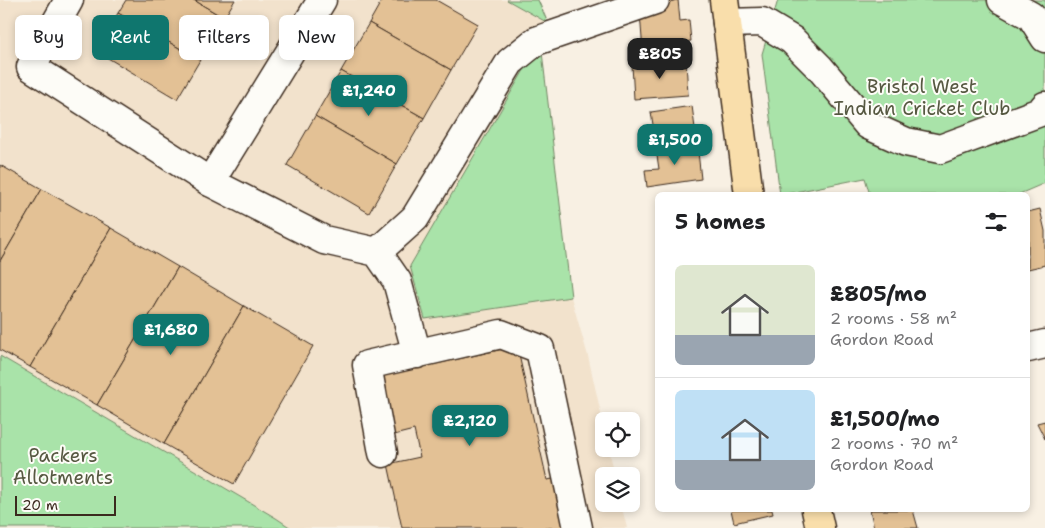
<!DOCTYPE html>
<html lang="en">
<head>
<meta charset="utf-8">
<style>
  :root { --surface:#fff; --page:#f6f6f6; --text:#202124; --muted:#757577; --line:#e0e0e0; --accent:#0f766e }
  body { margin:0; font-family:"Shantell Sans",sans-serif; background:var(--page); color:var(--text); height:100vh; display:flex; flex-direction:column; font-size:19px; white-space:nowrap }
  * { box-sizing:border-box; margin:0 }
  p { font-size:16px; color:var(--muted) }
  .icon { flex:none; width:28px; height:28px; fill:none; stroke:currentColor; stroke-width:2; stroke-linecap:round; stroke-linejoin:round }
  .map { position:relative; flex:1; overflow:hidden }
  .side { position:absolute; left:655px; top:192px; width:375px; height:320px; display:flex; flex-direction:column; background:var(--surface); border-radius:8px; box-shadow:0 2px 8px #0003 }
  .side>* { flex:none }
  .banner { position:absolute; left:15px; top:15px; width:475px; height:45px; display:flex; gap:10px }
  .fabs { position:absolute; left:595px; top:412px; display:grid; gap:10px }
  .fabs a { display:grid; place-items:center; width:45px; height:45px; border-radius:8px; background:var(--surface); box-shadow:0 2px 8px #0003; font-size:25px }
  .scale { position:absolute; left:15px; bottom:12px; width:101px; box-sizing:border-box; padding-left:5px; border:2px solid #3b2a1e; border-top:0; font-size:14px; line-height:18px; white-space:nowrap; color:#3b2a1e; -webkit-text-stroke:4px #fdfcf7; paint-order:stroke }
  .price { position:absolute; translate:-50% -42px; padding:0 11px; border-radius:10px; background:var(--accent); color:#fff; font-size:16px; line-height:32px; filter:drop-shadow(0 1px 2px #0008) }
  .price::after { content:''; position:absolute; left:50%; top:30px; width:15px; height:11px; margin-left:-8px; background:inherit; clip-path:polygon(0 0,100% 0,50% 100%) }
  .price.active { background:#222; color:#fff }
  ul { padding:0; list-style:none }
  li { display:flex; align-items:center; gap:15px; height:125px; padding:0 20px }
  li+li { border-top:1px solid var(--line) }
  li span { display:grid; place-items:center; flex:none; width:140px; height:100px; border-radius:8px; color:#555 }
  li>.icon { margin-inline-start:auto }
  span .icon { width:60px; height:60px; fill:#fffc; stroke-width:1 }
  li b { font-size:21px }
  h2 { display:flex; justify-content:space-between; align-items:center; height:60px; padding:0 20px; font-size:21px }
  .chip { padding:0 18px; border-radius:8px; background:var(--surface); box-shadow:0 2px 8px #0003; font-size:18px; line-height:45px }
  .chip.active { background:var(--accent); color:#fff }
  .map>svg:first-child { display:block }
  .built { fill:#f2e2cc }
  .green { fill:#a9e3a9; stroke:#728664 }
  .building { fill:#e3c195; stroke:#3b2a1e }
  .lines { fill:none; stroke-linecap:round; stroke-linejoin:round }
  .minor-casing { stroke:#3b2a1e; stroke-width:31 }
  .major-casing { stroke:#3b2a1e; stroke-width:31 }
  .minor { stroke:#fdfcf7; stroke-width:28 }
  .major { stroke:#f9deab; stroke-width:28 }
  .labels { text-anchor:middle; stroke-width:4; stroke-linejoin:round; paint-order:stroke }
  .park-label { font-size:19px; fill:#565841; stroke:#fdfcf7 }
</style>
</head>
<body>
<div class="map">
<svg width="1045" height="528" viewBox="0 0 1045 528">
  <rect width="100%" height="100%" fill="#f8f0e3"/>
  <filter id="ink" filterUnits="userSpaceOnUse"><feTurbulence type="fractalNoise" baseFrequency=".02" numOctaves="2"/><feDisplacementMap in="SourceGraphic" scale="10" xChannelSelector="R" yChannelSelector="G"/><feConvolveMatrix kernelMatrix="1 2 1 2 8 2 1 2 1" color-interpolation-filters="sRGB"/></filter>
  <g filter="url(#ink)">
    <polygon class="built" points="0,0 507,0 548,23 425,319 571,297 588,356 604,427 604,449 609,449 615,476 604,476 604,504 621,504 627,528 291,528 276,518 0,356"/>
    <g class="green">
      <polygon points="507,0 538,0 548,23"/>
      <polygon points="778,0 1045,0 1045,183 1017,195 870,195 865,178 780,195 762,54"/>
      <polygon points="542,52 571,297 425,319 410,266 531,58"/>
      <polygon points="0,356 276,518 291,528 0,528"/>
    </g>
    <g class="building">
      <polygon points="126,0 194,0 224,18 200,60 118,13"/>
      <polygon points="194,0 235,0 224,18"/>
      <polygon points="382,0 436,0 478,24 451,70 369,23"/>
      <polygon points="676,0 678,0 680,21 689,20 691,41 684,42 686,61 644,64 640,13"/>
      <polygon points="118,13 200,60 177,99 96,51"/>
      <polygon points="369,23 451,70 424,118 341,71"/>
      <polygon points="686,61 688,95 634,99 632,65"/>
      <polygon points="341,71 424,118 397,164 315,116"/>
      <polygon points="692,106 697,143 645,151 643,132 654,131 651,112"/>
      <polygon points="315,116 397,164 369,213 287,165"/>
      <polygon points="697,143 701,179 647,187 645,170 659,169 656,149"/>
      <polygon points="0,165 42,189 0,261"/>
      <polygon points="42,189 111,228 30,367 0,350 0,261"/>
      <polygon points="1040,209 1045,231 1045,265 1028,269 1028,212"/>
      <polygon points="111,228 178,267 97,405 30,367"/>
      <polygon points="178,267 244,306 164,444 97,405"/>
      <polygon points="244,306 313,346 234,484 164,444"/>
      <polygon points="517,346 547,480 559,478 570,528 402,528 388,464 420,457 414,430 390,436 377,377"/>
      <polygon points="1045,421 1045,439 1037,423"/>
      <polygon points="731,510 772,510 773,514 734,523"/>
      <polygon points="870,510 913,510 918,528 874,528"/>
    </g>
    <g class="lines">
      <g class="minor-casing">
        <g id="minor">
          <polyline points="69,0 31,67 210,182 324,240 377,252 397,281 417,354"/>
          <polyline points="1002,0 1031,16 1045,38"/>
          <polyline points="727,23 762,22 792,40 820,68 868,125 906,142 940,149 1040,112 1045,106"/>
          <polyline points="210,182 322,0"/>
          <polyline points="377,252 415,218 510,62 536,41 655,0"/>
          <polyline points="1028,348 1045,344"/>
          <polyline points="383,453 367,365 501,334 540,349 578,528"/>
        </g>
      </g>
      <g class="major-casing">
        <g id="major">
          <polyline points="724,0 749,195"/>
          <polyline points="816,510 820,528"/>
        </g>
      </g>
      <use href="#minor" class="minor"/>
      <use href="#major" class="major"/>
    </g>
  </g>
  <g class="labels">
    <g class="park-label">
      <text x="922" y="93">Bristol West<tspan x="922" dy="22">Indian Cricket Club</tspan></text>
      <text x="63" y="462">Packers<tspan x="63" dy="22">Allotments</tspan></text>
    </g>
  </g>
</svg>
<div class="fabs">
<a><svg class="icon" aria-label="locate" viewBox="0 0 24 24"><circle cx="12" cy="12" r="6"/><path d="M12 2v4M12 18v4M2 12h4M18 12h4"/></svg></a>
<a><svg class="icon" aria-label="layers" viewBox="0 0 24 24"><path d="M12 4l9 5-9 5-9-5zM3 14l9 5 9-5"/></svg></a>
</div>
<div class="scale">20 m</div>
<b class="price active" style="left:660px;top:80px">£805</b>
<b class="price" style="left:369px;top:117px">£1,240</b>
<b class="price" style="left:675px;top:166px">£1,500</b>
<b class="price" style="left:171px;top:356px">£1,680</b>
<b class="price" style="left:470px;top:447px">£2,120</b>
<div class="banner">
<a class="chip">Buy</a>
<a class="chip active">Rent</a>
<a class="chip">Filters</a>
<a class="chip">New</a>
</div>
<section class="side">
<h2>5 homes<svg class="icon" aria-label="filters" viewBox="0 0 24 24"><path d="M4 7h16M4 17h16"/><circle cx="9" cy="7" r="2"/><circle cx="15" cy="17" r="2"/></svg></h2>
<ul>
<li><span style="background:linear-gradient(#dfe7d0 70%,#9aa5b1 0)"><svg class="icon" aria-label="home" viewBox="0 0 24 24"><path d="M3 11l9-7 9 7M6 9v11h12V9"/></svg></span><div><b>£805/mo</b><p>2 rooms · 58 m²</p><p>Gordon Road</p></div></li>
<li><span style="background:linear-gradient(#bfe0f5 70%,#9aa5b1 0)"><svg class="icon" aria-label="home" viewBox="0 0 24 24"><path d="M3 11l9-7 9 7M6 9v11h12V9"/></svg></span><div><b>£1,500/mo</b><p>2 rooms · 70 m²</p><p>Gordon Road</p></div></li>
</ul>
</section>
</div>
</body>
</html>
